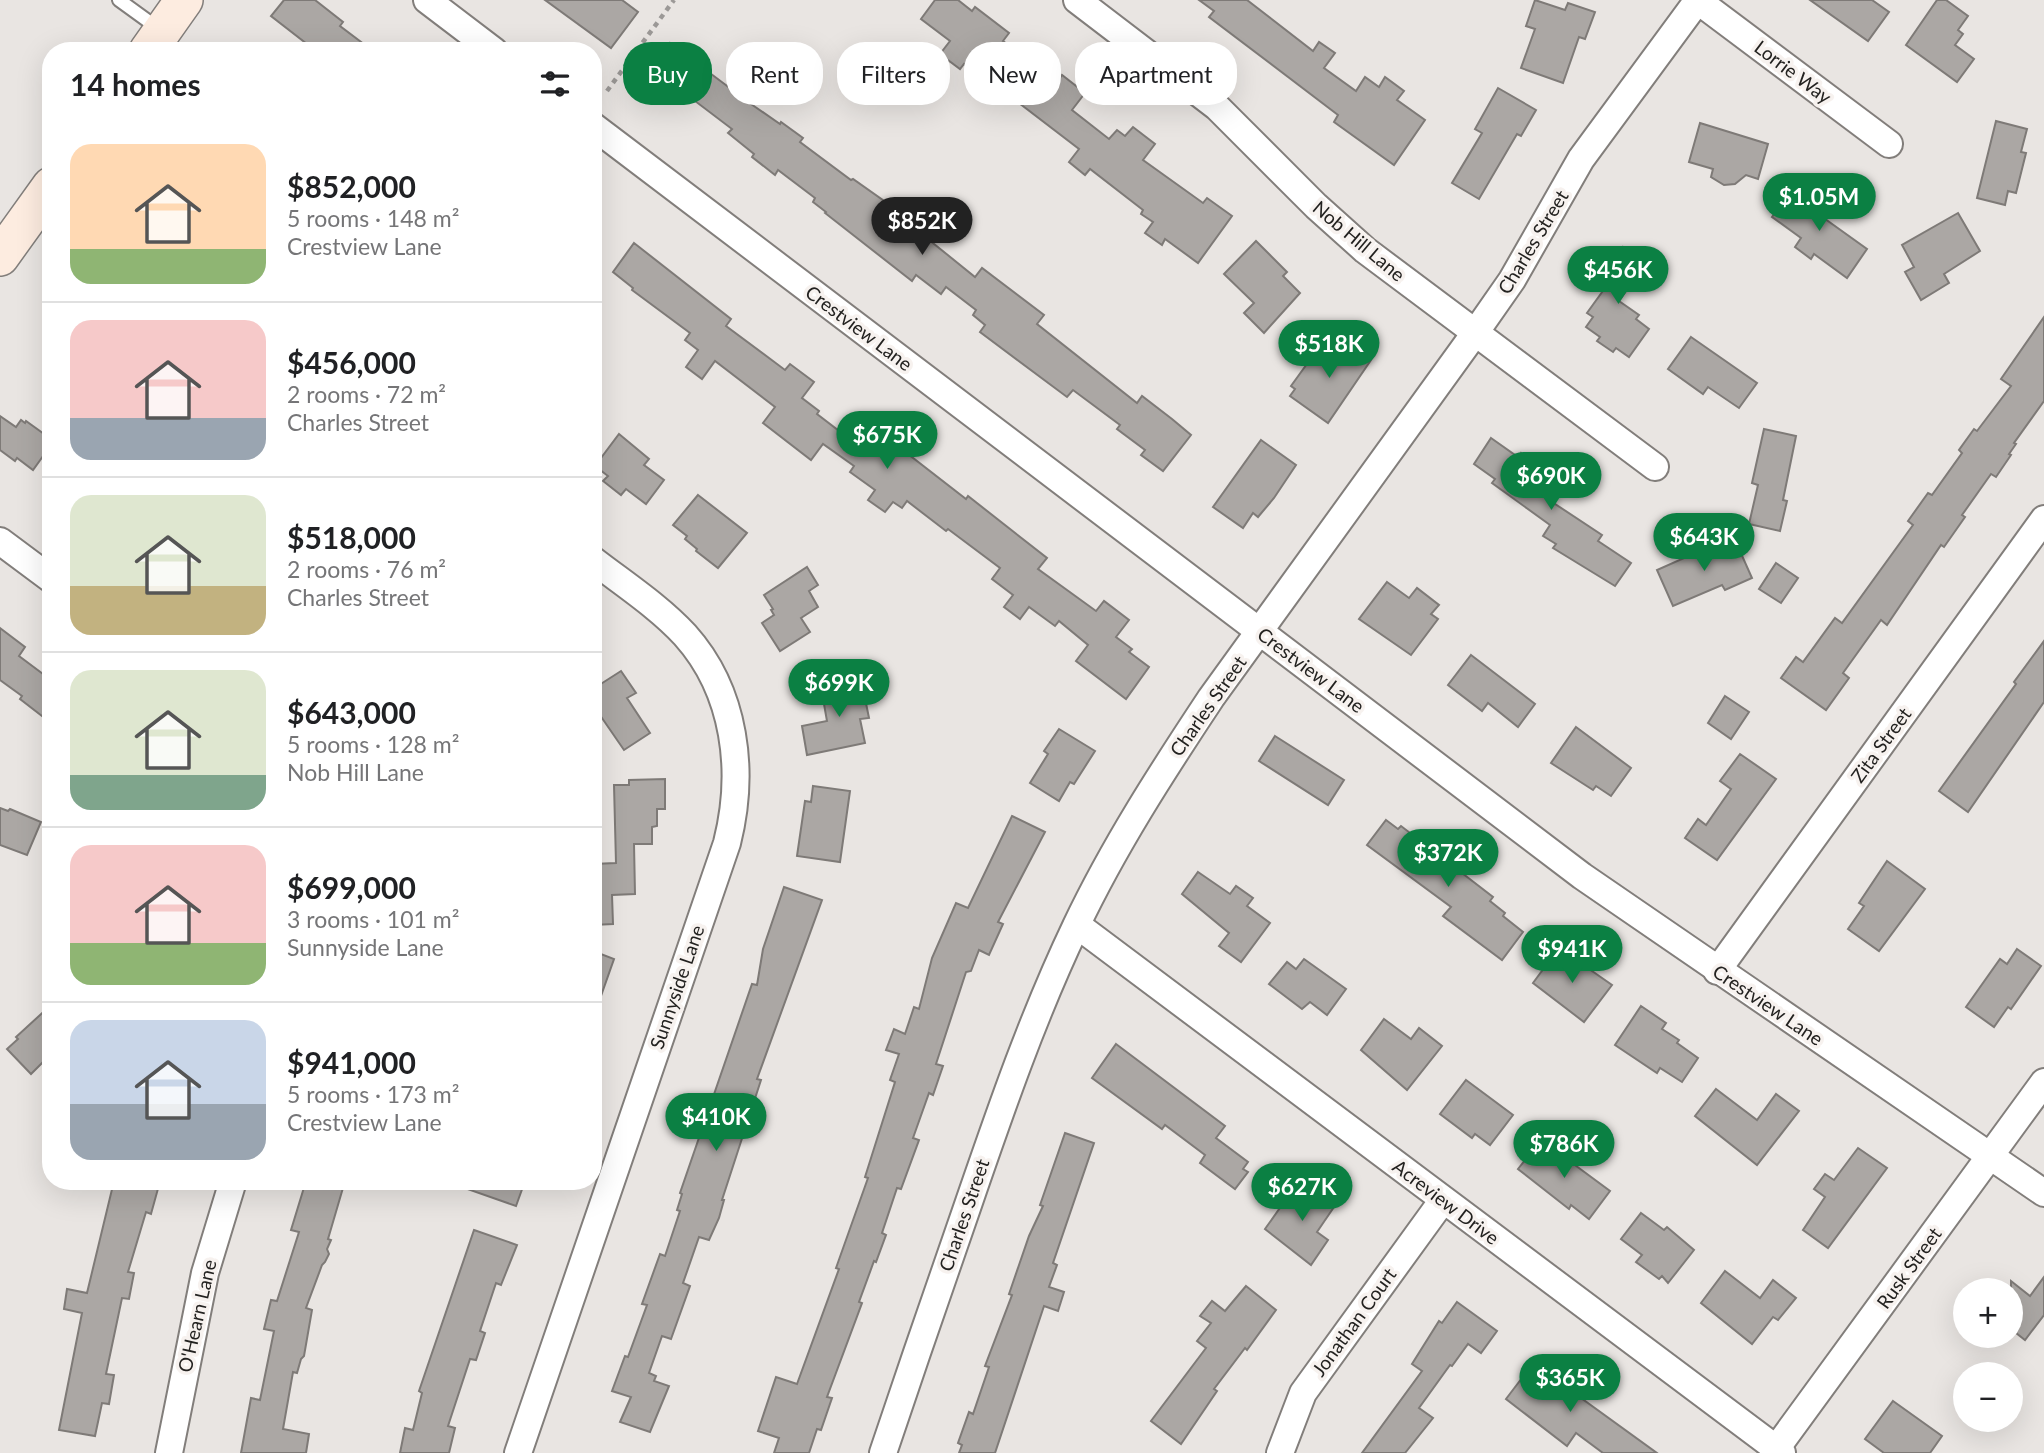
<!DOCTYPE html>
<html lang="en">
<head>
<meta charset="utf-8">
<style>
  :root { --surface:#fff; --page:#f2f2f2; --text:#202124; --muted:#757577; --line:#e0e0e0; --accent:#0b8043 }
  body { margin:0; font-family:Lato,sans-serif; background:var(--page); color:var(--text); height:100vh; display:flex; flex-direction:column; font-size:26px; white-space:nowrap }
  * { box-sizing:border-box; margin:0 }
  p { font-size:23px; color:var(--muted) }
  .icon { flex:none; width:38px; height:38px; fill:none; stroke:currentColor; stroke-width:2; stroke-linecap:round; stroke-linejoin:round }
  .map { position:relative; flex:1; overflow:hidden }
  .sheet { position:absolute; left:42px; top:42px; width:560px; height:1148px; display:flex; flex-direction:column; background:var(--surface); border-radius:28px; box-shadow:0 7px 28px #0002 }
  .sheet>* { flex:none }
  .hud { position:absolute; left:623px; top:42px; width:665px; height:63px; display:flex; gap:14px }
  .controls { position:absolute; left:1953px; top:1278px; display:grid; gap:14px }
  .controls a { display:grid; place-items:center; width:70px; height:70px; border-radius:50%; background:var(--surface); box-shadow:0 7px 28px #0002; font-size:35px }
  .price { position:absolute; translate:-50% -60px; padding:0 16px; border-radius:24px; background:var(--accent); color:#fff; font-size:23px; line-height:46px; filter:drop-shadow(0 2px 4px #0008) }
  .price::after { content:''; position:absolute; left:50%; top:42px; width:21px; height:16px; margin-left:-10px; background:inherit; clip-path:polygon(0 0,100% 0,50% 100%) }
  .price.on { background:#222; color:#fff }
  ul { padding:0; list-style:none }
  li { display:flex; align-items:center; gap:21px; height:175px; padding:0 28px }
  li+li { border-top:2px solid var(--line) }
  li span { display:grid; place-items:center; flex:none; width:196px; height:140px; border-radius:21px; color:#555 }
  li>.icon { margin-inline-start:auto }
  span .icon { width:84px; height:84px; fill:#fffc; stroke-width:1 }
  li b { font-size:30px }
  h2 { display:flex; justify-content:space-between; align-items:center; height:84px; padding:0 28px; font-size:30px }
  .tag { padding:0 24px; border-radius:28px; background:var(--surface); box-shadow:0 7px 28px #0002; font-size:24px; line-height:63px }
  .tag.on { background:var(--accent); color:#fff }
  .map>svg:first-child { display:block }
  .building { fill:#aba7a4; stroke:#7e7a77; stroke-width:2 }
  .lines { fill:none; stroke-linecap:round; stroke-linejoin:round }
  .lane-casing { stroke:#827e7b; stroke-width:16 }
  .street-casing { stroke:#827e7b; stroke-width:30 }
  .secondary-casing { stroke:#827e7b; stroke-width:40 }
  .path { stroke:#9c9997; stroke-width:4.5; stroke-dasharray:5 5; stroke-linecap:butt }
  .lane { stroke:#fff; stroke-width:12 }
  .street { stroke:#fff; stroke-width:26 }
  .secondary { stroke:#fdece0; stroke-width:37 }
  .labels { text-anchor:middle; stroke-width:7; stroke-linejoin:round; paint-order:stroke }
  .street-label { font-size:19px; fill:#232220; stroke:#f7f2ef }
</style>
</head>
<body>
<div class="map">
<svg width="2044" height="1453" viewBox="0 0 2044 1453">
  <rect width="100%" height="100%" fill="#e9e5e2"/>
  <g class="building">
    <polygon points="284,0 315,0 343,22 340,26 373,51 316,51 271,16"/>
    <polygon points="545,0 622,0 638,12 611,48"/>
    <polygon points="935,0 958,0 972,11 975,7 1009,33 1003,41 1057,82 1062,75 1085,93 1072,110 1109,139 1117,130 1125,136 1133,127 1155,144 1143,160 1203,203 1207,198 1232,216 1198,263 1165,239 1162,245 1145,233 1153,222 1141,214 1143,210 1090,169 1085,175 1069,162 1079,149 980,73 978,75 964,64 960,69 940,54 950,41 921,19"/>
    <polygon points="1199,0 1247,0 1313,51 1319,42 1335,53 1324,68 1356,91 1365,77 1379,87 1385,77 1404,91 1397,100 1425,120 1394,165 1334,122 1338,115 1209,17 1214,11"/>
    <polygon points="1535,0 1565,10 1568,3 1595,12 1585,39 1579,37 1563,83 1521,68 1535,29 1526,26"/>
    <polygon points="1810,0 1872,0 1889,12 1868,41"/>
    <polygon points="1937,0 1946,0 1968,16 1958,30 1963,34 1955,45 1974,59 1957,82 1906,45"/>
    <polygon points="670,43 751,104 780,124 781,122 803,138 800,142 851,180 853,179 921,227 918,231 975,277 982,268 1044,315 1037,324 1137,403 1142,396 1172,419 1191,435 1163,471 1141,455 1145,450 1117,429 1120,425 1073,390 1067,397 980,332 985,325 973,315 976,310 946,287 941,294 916,275 912,281 825,213 826,212 813,202 815,198 778,170 775,175 752,157 754,154 728,133 732,129 674,85 668,92 646,76"/>
    <polygon points="1498,88 1536,110 1521,136 1517,134 1479,199 1452,183 1482,133 1475,129"/>
    <polygon points="1996,121 2027,129 2021,152 2026,153 2016,193 2008,191 2005,205 1977,198"/>
    <polygon points="1700,123 1768,144 1758,179 1746,175 1735,184 1724,185 1711,177 1713,169 1689,162"/>
    <polygon points="1795,186 1826,209 1821,216 1867,249 1847,278 1814,254 1811,259 1795,247 1801,238 1772,217"/>
    <polygon points="1958,213 1980,251 1944,274 1949,283 1921,300 1905,272 1914,267 1902,245"/>
    <polygon points="1256,241 1287,272 1283,276 1300,293 1264,333 1244,313 1254,303 1224,274"/>
    <polygon points="634,243 731,319 726,326 785,370 790,364 814,382 802,398 819,411 817,414 851,440 862,426 901,455 904,451 966,499 968,496 1047,558 1038,569 1096,611 1104,601 1129,620 1116,637 1132,649 1129,652 1149,667 1126,699 1076,661 1088,645 1059,621 1055,626 1029,607 1020,619 1004,607 1013,595 992,579 1000,568 948,529 946,531 907,501 902,508 893,502 885,512 868,500 875,490 850,472 854,466 823,444 811,460 763,423 775,407 715,361 702,379 686,367 698,350 685,340 690,333 632,290 633,288 613,272"/>
    <polygon points="1623,247 1646,263 1619,301 1639,315 1636,319 1649,329 1629,357 1616,348 1613,352 1597,341 1600,337 1586,327 1593,317 1587,313 1605,288 1597,283"/>
    <polygon points="2044,317 2044,401 2014,443 2016,444 2009,454 2011,455 1996,477 1991,474 1962,515 1965,517 1944,547 1941,545 1887,625 1881,620 1843,673 1849,678 1826,710 1781,678 1796,657 1803,662 1835,618 1842,623 1913,525 1908,521 1928,493 1932,495 1962,453 1959,450 1974,429 1977,431 2011,386 2001,379"/>
    <polygon points="1691,337 1757,383 1739,408 1708,387 1703,394 1668,369"/>
    <polygon points="1344,341 1371,360 1328,423 1290,396 1295,389 1291,386 1320,346 1333,356"/>
    <polygon points="0,416 16,427 21,420 25,423 26,421 51,439 51,445 33,470 17,458 15,461 0,450"/>
    <polygon points="1764,429 1796,436 1783,500 1787,501 1780,531 1749,524 1758,485 1752,483"/>
    <polygon points="619,434 649,459 644,465 664,480 646,504 626,489 621,495 603,481 608,476 595,466"/>
    <polygon points="1491,438 1518,457 1521,453 1542,468 1539,472 1550,480 1540,494 1602,535 1598,541 1631,563 1615,586 1553,548 1556,544 1543,536 1550,525 1492,483 1495,479 1474,464"/>
    <polygon points="1261,440 1296,465 1274,498 1258,517 1253,513 1243,528 1213,507"/>
    <polygon points="698,495 747,533 718,568 696,551 697,549 685,539 687,536 673,525"/>
    <polygon points="1735,540 1752,578 1725,590 1722,585 1673,606 1657,570 1702,550 1704,554"/>
    <polygon points="1776,563 1798,578 1781,603 1759,589"/>
    <polygon points="807,567 818,585 809,591 818,607 801,618 810,632 780,651 762,623 774,615 771,610 773,609 764,595"/>
    <polygon points="1387,582 1409,598 1417,588 1439,605 1431,614 1438,619 1411,655 1359,619"/>
    <polygon points="0,628 25,647 19,656 51,680 51,723 20,699 22,696 0,680"/>
    <polygon points="2044,641 2044,702 1968,812 1939,791 2016,684 2014,682"/>
    <polygon points="1471,655 1535,704 1518,727 1488,703 1482,711 1448,685"/>
    <polygon points="621,671 636,693 627,698 650,733 624,750 593,705 593,689"/>
    <polygon points="861,679 869,718 860,719 865,743 807,755 802,726 827,721 821,687"/>
    <polygon points="1725,696 1749,712 1731,739 1708,723"/>
    <polygon points="1576,727 1631,768 1611,796 1596,786 1593,790 1551,763"/>
    <polygon points="1059,729 1095,751 1074,784 1070,782 1059,801 1030,783 1048,754 1044,751"/>
    <polygon points="1275,736 1344,780 1328,805 1259,761"/>
    <polygon points="1740,754 1776,779 1717,860 1685,838 1698,819 1706,825 1731,789 1720,781"/>
    <polygon points="665,779 665,809 657,809 657,826 652,827 652,844 634,844 635,894 612,895 613,924 593,925 593,864 616,863 614,785 629,785 629,780"/>
    <polygon points="813,786 850,791 840,862 797,856 805,801 811,802"/>
    <polygon points="0,808 8,811 10,809 41,822 27,855 0,845"/>
    <polygon points="1012,816 1045,832 998,922 1003,924 989,955 979,950 971,971 966,972 936,1064 943,1066 933,1095 929,1093 913,1138 919,1140 901,1189 897,1188 882,1233 886,1235 876,1262 874,1261 859,1302 862,1303 827,1397 832,1398 821,1430 817,1429 809,1453 774,1453 779,1438 758,1431 776,1377 797,1384 839,1269 836,1268 868,1178 865,1177 895,1082 890,1080 899,1054 886,1050 894,1029 905,1034 914,1007 919,1009 932,958 956,903 968,908"/>
    <polygon points="1386,820 1398,829 1401,826 1493,897 1490,901 1505,913 1503,916 1523,932 1502,960 1443,916 1451,907 1367,845"/>
    <polygon points="1887,861 1925,889 1879,951 1848,929 1864,906 1859,903"/>
    <polygon points="1198,872 1230,894 1236,886 1253,898 1247,906 1270,923 1241,962 1219,946 1229,933 1182,894"/>
    <polygon points="784,887 822,900 757,1079 761,1080 722,1200 724,1200 719,1218 709,1240 699,1237 683,1283 690,1286 671,1339 662,1336 649,1373 656,1376 654,1381 669,1386 650,1432 620,1422 631,1397 612,1391 625,1356 628,1357 647,1305 642,1304 660,1254 665,1256 680,1211 677,1210 682,1194 680,1193 752,984 757,985 763,949"/>
    <polygon points="1559,948 1612,985 1584,1022 1533,983"/>
    <polygon points="2017,949 2041,966 2011,1009 2008,1007 1994,1027 1966,1007 2000,959 2007,964"/>
    <polygon points="593,951 614,959 596,1010 593,1009"/>
    <polygon points="1304,959 1346,989 1327,1015 1310,1002 1302,1009 1269,984 1287,962 1296,969"/>
    <polygon points="51,1005 51,1054 31,1074 7,1049 18,1039 16,1037"/>
    <polygon points="1641,1006 1666,1023 1662,1029 1679,1040 1677,1043 1698,1058 1682,1082 1660,1068 1657,1073 1615,1045"/>
    <polygon points="1384,1019 1411,1039 1419,1028 1442,1046 1407,1090 1361,1050"/>
    <polygon points="1116,1044 1225,1126 1216,1138 1248,1162 1243,1169 1248,1172 1235,1189 1200,1163 1205,1155 1165,1125 1162,1129 1092,1078"/>
    <polygon points="1466,1080 1513,1115 1490,1145 1475,1134 1472,1138 1440,1114"/>
    <polygon points="1716,1089 1757,1120 1776,1094 1799,1111 1757,1165 1695,1116"/>
    <polygon points="1065,1133 1094,1143 1053,1263 1057,1265 1049,1287 1064,1292 1058,1311 1044,1306 995,1453 959,1453 962,1445 958,1443 969,1412 973,1414 989,1367 985,1366 1012,1295 1009,1294 1029,1236 1043,1206 1040,1205"/>
    <polygon points="1541,1140 1610,1191 1589,1219 1571,1205 1569,1209 1518,1169"/>
    <polygon points="1858,1148 1887,1168 1828,1248 1803,1230 1825,1197 1814,1189 1825,1174 1834,1180"/>
    <polygon points="114,1181 146,1181 159,1185 151,1214 146,1212 128,1272 134,1273 129,1299 122,1298 106,1374 114,1375 109,1404 102,1403 95,1436 59,1430 82,1313 64,1309 67,1289 87,1293"/>
    <polygon points="306,1181 345,1181 328,1239 331,1240 327,1249 329,1254 325,1262 322,1265 306,1308 312,1310 304,1356 301,1359 297,1373 293,1372 283,1429 309,1434 306,1453 241,1453 251,1398 260,1400 274,1331 264,1329 271,1300 277,1301 299,1232 291,1230"/>
    <polygon points="454,1181 525,1181 516,1206 453,1184"/>
    <polygon points="1299,1181 1334,1207 1317,1232 1328,1240 1311,1265 1265,1229"/>
    <polygon points="1641,1213 1664,1230 1667,1227 1694,1250 1668,1283 1662,1276 1659,1279 1636,1262 1642,1255 1621,1239"/>
    <polygon points="474,1230 517,1245 501,1285 496,1283 480,1331 485,1333 476,1360 470,1359 448,1426 455,1428 449,1453 400,1453 405,1428 413,1430 422,1393 419,1391"/>
    <polygon points="1725,1271 1760,1298 1773,1280 1796,1298 1778,1320 1773,1317 1752,1344 1701,1303"/>
    <polygon points="2044,1277 2044,1315 2025,1340 2011,1329 2011,1281 2030,1296"/>
    <polygon points="1246,1286 1276,1310 1247,1350 1245,1348 1214,1389 1217,1391 1181,1444 1151,1421 1206,1348 1197,1341 1211,1323 1200,1316 1212,1301 1225,1311"/>
    <polygon points="1457,1302 1497,1331 1481,1353 1468,1344 1452,1366 1450,1365 1419,1408 1433,1418 1405,1453 1362,1453 1422,1371 1412,1364 1439,1321 1442,1323"/>
    <polygon points="1543,1362 1574,1385 1570,1390 1657,1453 1603,1453 1576,1433 1567,1446 1506,1399 1525,1374 1531,1378"/>
    <polygon points="1893,1401 1942,1436 1930,1453 1884,1453 1865,1439"/>
  </g>
  <g class="lines">
    <g class="lane-casing">
      <polyline id="lane" points="119,0 159,29"/>
    </g>
    <g class="street-casing">
      <g id="street">
        <polyline points="427,0 494,51"/>
        <polyline points="1077,0 1217,107 1316,206 1365,250 1655,467"/>
        <polyline points="1697,0 1889,144"/>
        <polyline points="593,126 1582,876 2044,1193"/>
        <polyline points="0,541 51,579"/>
        <polyline points="1077,925 1782,1453"/>
        <polyline points="1717,971 2044,519"/>
        <polyline points="169,1453 205,1273 233,1181"/>
        <path d="M 518,1453 L 727,843 C 745,772 736,692 685,635 C 658,606 624,584 593,560"/>
        <path d="M 883,1453 C 911,1369 940,1286 969,1202 C 1001,1109 1033,1016 1076,926 C 1114,846 1162,772 1211,698 L 1475,333 L 1512,280 L 1581,159 L 1698,0"/>
        <polyline points="1280,1453 1303,1393 1443,1200"/>
        <polyline points="1773,1453 2044,1082"/>
      </g>
    </g>
    <g class="secondary-casing">
      <g id="secondary">
        <polyline points="148,51 184,0"/>
        <polyline points="0,257 51,186"/>
      </g>
    </g>
    <polyline class="path" points="607,91 674,0"/>
    <use href="#lane" class="lane"/>
    <use href="#street" class="street"/>
    <use href="#secondary" class="secondary"/>
  </g>
  <g class="labels">
    <g class="street-label">
      <text transform="translate(1793 72) rotate(37)" y="7">Lorrie Way</text>
      <text transform="translate(1359 241) rotate(40)" y="7">Nob Hill Lane</text>
      <text transform="translate(1533 242) rotate(-59)" y="7">Charles Street</text>
      <text transform="translate(859 328) rotate(37)" y="7">Crestview Lane</text>
      <text transform="translate(1311 670) rotate(37)" y="7">Crestview Lane</text>
      <text transform="translate(1208 706) rotate(-55)" y="7">Charles Street</text>
      <text transform="translate(1881 745) rotate(-54)" y="7">Zita Street</text>
      <text transform="translate(677 987) rotate(-71)" y="7">Sunnyside Lane</text>
      <text transform="translate(1768 1005) rotate(34)" y="7">Crestview Lane</text>
      <text transform="translate(1446 1202) rotate(37)" y="7">Acreview Drive</text>
      <text transform="translate(964 1215) rotate(-71)" y="7">Charles Street</text>
      <text transform="translate(1909 1268) rotate(-54)" y="7">Rusk Street</text>
      <text transform="translate(197 1316) rotate(-77)" y="7">O'Hearn Lane</text>
      <text transform="translate(1354 1322) rotate(-54)" y="7">Jonathan Court</text>
    </g>
  </g>
</svg>
<div class="controls">
<a>+</a>
<a>−</a>
</div>
<b class="price" style="left:1819px;top:233px">$1.05M</b>
<b class="price on" style="left:922px;top:257px">$852K</b>
<b class="price" style="left:1618px;top:306px">$456K</b>
<b class="price" style="left:1329px;top:380px">$518K</b>
<b class="price" style="left:887px;top:471px">$675K</b>
<b class="price" style="left:1551px;top:512px">$690K</b>
<b class="price" style="left:1704px;top:573px">$643K</b>
<b class="price" style="left:839px;top:719px">$699K</b>
<b class="price" style="left:1448px;top:889px">$372K</b>
<b class="price" style="left:1572px;top:985px">$941K</b>
<b class="price" style="left:716px;top:1153px">$410K</b>
<b class="price" style="left:1564px;top:1180px">$786K</b>
<b class="price" style="left:1302px;top:1223px">$627K</b>
<b class="price" style="left:1570px;top:1414px">$365K</b>
<div class="hud">
<a class="tag on">Buy</a>
<a class="tag">Rent</a>
<a class="tag">Filters</a>
<a class="tag">New</a>
<a class="tag">Apartment</a>
</div>
<section class="sheet">
<h2>14 homes<svg class="icon" aria-label="filters" viewBox="0 0 24 24"><path d="M4 7h16M4 17h16"/><circle cx="9" cy="7" r="2"/><circle cx="15" cy="17" r="2"/></svg></h2>
<ul>
<li><span style="background:linear-gradient(#ffd9b3 75%,#8fb573 0)"><svg class="icon" aria-label="home" viewBox="0 0 24 24"><path d="M3 11l9-7 9 7M6 9v11h12V9"/></svg></span><div><b>$852,000</b><p>5 rooms · 148 m²</p><p>Crestview Lane</p></div></li>
<li><span style="background:linear-gradient(#f6c9c9 70%,#9aa5b1 0)"><svg class="icon" aria-label="home" viewBox="0 0 24 24"><path d="M3 11l9-7 9 7M6 9v11h12V9"/></svg></span><div><b>$456,000</b><p>2 rooms · 72 m²</p><p>Charles Street</p></div></li>
<li><span style="background:linear-gradient(#dfe7d0 65%,#c2b280 0)"><svg class="icon" aria-label="home" viewBox="0 0 24 24"><path d="M3 11l9-7 9 7M6 9v11h12V9"/></svg></span><div><b>$518,000</b><p>2 rooms · 76 m²</p><p>Charles Street</p></div></li>
<li><span style="background:linear-gradient(#dfe7d0 75%,#7fa58c 0)"><svg class="icon" aria-label="home" viewBox="0 0 24 24"><path d="M3 11l9-7 9 7M6 9v11h12V9"/></svg></span><div><b>$643,000</b><p>5 rooms · 128 m²</p><p>Nob Hill Lane</p></div></li>
<li><span style="background:linear-gradient(#f6c9c9 70%,#8fb573 0)"><svg class="icon" aria-label="home" viewBox="0 0 24 24"><path d="M3 11l9-7 9 7M6 9v11h12V9"/></svg></span><div><b>$699,000</b><p>3 rooms · 101 m²</p><p>Sunnyside Lane</p></div></li>
<li><span style="background:linear-gradient(#c9d6e8 60%,#9aa5b1 0)"><svg class="icon" aria-label="home" viewBox="0 0 24 24"><path d="M3 11l9-7 9 7M6 9v11h12V9"/></svg></span><div><b>$941,000</b><p>5 rooms · 173 m²</p><p>Crestview Lane</p></div></li>
</ul>
</section>
</div>
</body>
</html>
